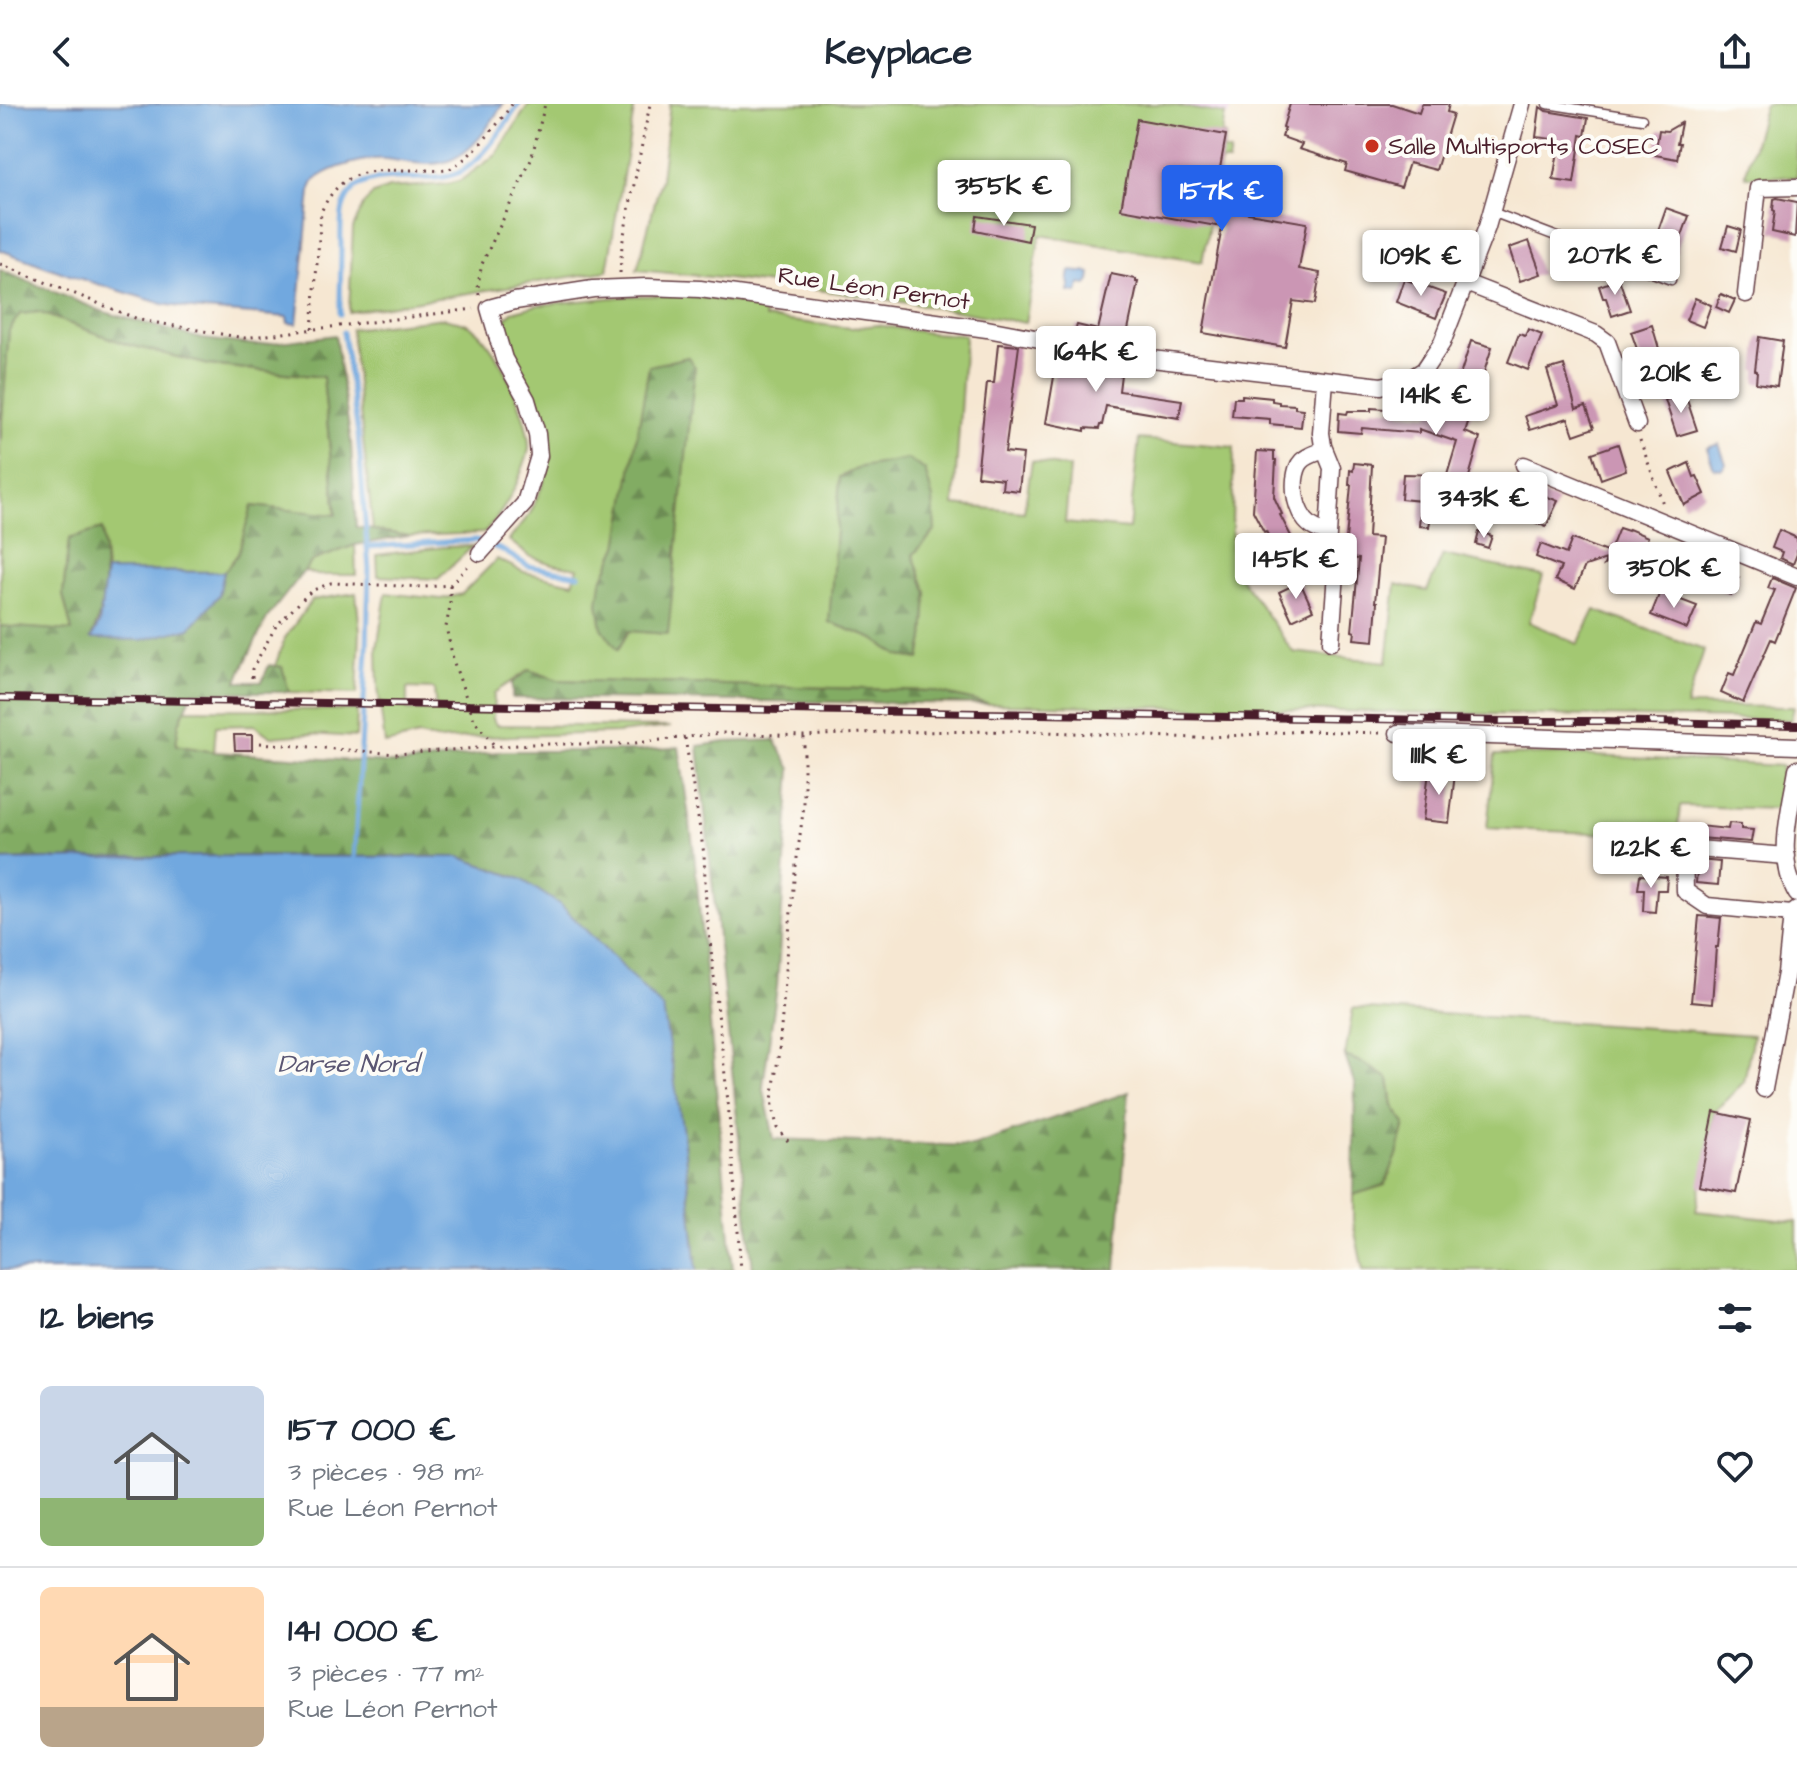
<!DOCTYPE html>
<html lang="fr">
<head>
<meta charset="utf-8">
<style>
  :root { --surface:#fff; --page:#f6f6f7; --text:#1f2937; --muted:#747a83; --line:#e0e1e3; --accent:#2563eb }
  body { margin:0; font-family:"Architects Daughter",sans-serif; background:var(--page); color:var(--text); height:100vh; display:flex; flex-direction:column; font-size:30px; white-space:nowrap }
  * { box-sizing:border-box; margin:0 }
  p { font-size:26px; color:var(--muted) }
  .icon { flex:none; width:44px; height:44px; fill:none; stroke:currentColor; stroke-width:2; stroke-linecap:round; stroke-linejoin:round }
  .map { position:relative; height:1166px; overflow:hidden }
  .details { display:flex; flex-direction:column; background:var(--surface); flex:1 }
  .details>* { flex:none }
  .price { position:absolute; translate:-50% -68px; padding:0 18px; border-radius:8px; background:#fff; color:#222; font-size:26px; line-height:52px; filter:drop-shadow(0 2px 4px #0008) }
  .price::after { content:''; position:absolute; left:50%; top:48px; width:24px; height:18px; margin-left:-12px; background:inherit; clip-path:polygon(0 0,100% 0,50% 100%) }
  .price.active { background:var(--accent); color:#fff }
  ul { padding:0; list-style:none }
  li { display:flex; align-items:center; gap:24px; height:200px; padding:0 40px }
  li+li { border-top:2px solid var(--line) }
  li span { display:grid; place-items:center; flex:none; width:224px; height:160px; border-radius:12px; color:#555 }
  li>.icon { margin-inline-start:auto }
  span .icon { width:96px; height:96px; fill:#fffc; stroke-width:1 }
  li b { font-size:34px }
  h2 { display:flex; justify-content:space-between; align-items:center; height:96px; padding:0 40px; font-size:34px }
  header { display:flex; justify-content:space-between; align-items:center; height:104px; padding:0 40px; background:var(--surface); font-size:36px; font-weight:700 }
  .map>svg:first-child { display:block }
  .built { fill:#eed0e8 }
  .green { fill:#a3c872; stroke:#76744e; stroke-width:2; fill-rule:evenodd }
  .forest { fill:url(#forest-firs); stroke:#666648; stroke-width:2 }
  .water { fill:#71a8df; stroke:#5e6485; stroke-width:2 }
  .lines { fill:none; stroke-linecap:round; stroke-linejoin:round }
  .stream { stroke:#71a8df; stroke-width:5 }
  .building { fill:#cb96b4 }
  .lane-casing { stroke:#643d44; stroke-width:11 }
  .street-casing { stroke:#643d44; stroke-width:19 }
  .path { stroke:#643d44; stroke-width:3; stroke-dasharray:2 6; stroke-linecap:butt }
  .lane { stroke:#fff; stroke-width:8 }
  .street { stroke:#fff; stroke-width:16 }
  .rail-casing { stroke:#4a1f2b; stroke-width:8 }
  .rail { stroke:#fdfcf7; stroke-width:5; stroke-dasharray:15; stroke-linecap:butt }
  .poi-dot { fill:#c8321e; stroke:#fdfcf7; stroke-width:3 }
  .labels { text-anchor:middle; stroke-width:8; stroke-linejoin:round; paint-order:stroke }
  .poi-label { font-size:24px; fill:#4a1f2b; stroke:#fdfcf7; text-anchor:start }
  .street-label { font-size:24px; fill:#4a1f2b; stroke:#fdfcf7 }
  .water-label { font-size:26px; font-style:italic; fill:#5a5673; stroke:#fdfcf7 }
</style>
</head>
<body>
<header><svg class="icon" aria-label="back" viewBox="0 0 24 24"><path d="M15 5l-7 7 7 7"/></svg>Keyplace<svg class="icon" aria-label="share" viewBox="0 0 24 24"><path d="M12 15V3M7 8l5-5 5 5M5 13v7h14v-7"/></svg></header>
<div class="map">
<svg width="1797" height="1166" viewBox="0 0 1797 1166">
  <defs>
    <pattern id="forest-firs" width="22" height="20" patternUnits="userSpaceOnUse" patternTransform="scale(2)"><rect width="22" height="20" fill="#82ac64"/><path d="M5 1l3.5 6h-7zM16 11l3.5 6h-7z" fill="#6c8b53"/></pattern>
  </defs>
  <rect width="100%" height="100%" fill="#fdfcf7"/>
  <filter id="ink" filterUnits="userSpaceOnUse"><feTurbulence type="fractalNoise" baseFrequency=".0125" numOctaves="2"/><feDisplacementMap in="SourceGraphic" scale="16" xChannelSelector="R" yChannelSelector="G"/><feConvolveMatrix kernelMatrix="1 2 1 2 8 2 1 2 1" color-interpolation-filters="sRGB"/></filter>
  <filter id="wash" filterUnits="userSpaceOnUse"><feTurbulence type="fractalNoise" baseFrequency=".006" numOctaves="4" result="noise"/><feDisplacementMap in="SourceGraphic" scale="32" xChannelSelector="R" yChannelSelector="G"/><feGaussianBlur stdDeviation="1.8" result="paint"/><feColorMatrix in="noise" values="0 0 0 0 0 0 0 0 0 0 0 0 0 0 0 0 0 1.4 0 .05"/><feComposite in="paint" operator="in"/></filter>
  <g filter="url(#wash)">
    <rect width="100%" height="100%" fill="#f6e7d2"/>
    <polygon class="built" points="1165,0 1232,0 1229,11"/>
    <g class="green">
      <polygon points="529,0 635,0 607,167 349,208 353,124 363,101 373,90 389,84 448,80 461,76 496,51"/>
      <path d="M 670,0 L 1165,0 L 1225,10 L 1222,30 L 1226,31 L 1223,47 L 1230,48 L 1228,58 L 1221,58 L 1202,158 L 1040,131 L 1025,219 C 897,195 767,177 637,166 L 661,75 Z"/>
      <polygon points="1765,0 1797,0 1797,73 1745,72"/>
      <path d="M 683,191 L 763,202 L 765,214 L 851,224 L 877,221 L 930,229 L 965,231 L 954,401 L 1024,408 L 1032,357 L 1070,364 L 1065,419 L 1129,425 L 1139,335 L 1234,343 L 1231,460 L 1293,548 L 1387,558 L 1396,480 L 1427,487 L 1443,451 L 1543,472 L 1529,518 L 1578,540 L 1595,506 L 1704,546 L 1686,602 L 1794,603 L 1791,616 L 988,600 L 932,587 L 558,576 L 529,566 L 494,589 L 493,615 L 496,621 L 671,623 L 617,629 L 479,633 L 441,636 L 418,632 L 385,640 L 378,584 L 377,545 L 386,489 L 441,495 L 462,490 L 497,455 L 524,468 L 573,479 L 578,464 L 552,460 L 529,452 L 509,436 L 530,410 L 544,378 L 549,332 L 540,300 L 510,247 L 504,217 L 512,208 L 538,201 L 629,192 ZM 935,427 L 913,451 L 927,489 L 924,535 L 920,555 L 899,552 L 874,535 L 829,518 ZM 618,442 L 668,530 L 629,527 L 601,478 ZM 407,584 L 434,585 L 436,607 L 407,606 Z"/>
      <polygon points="38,208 126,240 209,261 323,273 336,412 253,402 238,450 224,468 106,467 102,425 69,435 63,491 72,527 0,522 0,342 9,226 19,210"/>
      <path d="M 444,214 C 451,216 461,217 467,220 C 496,235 529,312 529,343 C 529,349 526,355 524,361 C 515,387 503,409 484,429 L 409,432 L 373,426 L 351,225 Z"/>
      <polygon points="355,441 356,471 317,471 304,467 312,457"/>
      <polygon points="473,442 438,475 378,472 377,451 444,443"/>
      <polygon points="356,489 360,528 357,590 289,588 282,563 275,562 285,534 312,496"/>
      <polygon points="185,605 357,606 356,633 309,630 271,633 254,621 216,622 214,648 175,641 179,619"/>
      <polygon points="1557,650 1782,662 1777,705 1680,702 1677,733 1487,724 1495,651"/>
      <polygon points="1353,904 1753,931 1744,978 1714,1008 1696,1107 1797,1118 1797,1166 1363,1166 1353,1118 1353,1091 1385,1081 1397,1051 1405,1020 1393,1002 1389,975 1363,959 1345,952"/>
    </g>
    <g class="forest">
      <path d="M 0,166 L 104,208 L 202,235 L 256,241 L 335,231 L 351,338 L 356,423 L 409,432 L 355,441 L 312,457 L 267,514 L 242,565 L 237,578 L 262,578 L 269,561 L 282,563 L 289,588 L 193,588 L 179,619 L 176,641 L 214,648 L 403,660 L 505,647 L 639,647 L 679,643 L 694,748 L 733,1166 L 697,1166 L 683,1029 L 521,775 L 460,753 L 193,752 L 0,756 L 0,522 L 72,527 L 63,491 L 69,435 L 102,425 C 106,462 107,500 91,534 L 219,491 L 224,468 L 238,450 L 252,402 L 336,411 L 323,273 L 209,261 L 126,240 L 38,208 L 20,210 L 9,226 L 0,342 Z"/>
      <polygon points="688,253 695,263 668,530 629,527 618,546 602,524 598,499 601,478 618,442 649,262"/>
      <polygon points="907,355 925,366 933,395 935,427 913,451 927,489 924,535 920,555 899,552 874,535 829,518 840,373 861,363"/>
      <polygon points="529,566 558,576 932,587 988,600 512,594 512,579"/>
      <polygon points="775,636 791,665 777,883 763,981 774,1035 973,1042 1129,988 1116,1166 753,1166 698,642 725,638"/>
      <polygon points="1345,952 1363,959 1389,975 1393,1002 1405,1020 1397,1051 1385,1081 1353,1091 1355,981"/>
    </g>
    <g class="water">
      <path d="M 0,0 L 503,0 C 490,20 476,44 453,55 C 432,65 407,57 385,55 C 368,53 333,63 319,73 C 313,77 312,82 310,88 L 297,220 L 288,219 L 287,213 L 192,205 L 163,200 L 78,174 L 0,146 Z"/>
      <polygon points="1070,167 1091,169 1090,177 1087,181 1080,180 1078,189 1069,188 1070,179 1068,178"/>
      <polygon points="1719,340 1726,360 1722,365 1714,364 1707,344"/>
      <polygon points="106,467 224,468 219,491 190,524 142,536 91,535 99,520"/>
      <polygon points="193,752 460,753 521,775 562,802 663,904 683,1029 697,1166 0,1166 0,756"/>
    </g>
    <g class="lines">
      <g class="stream">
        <path d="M 340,210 C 340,187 341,164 341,141 C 341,130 340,116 343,104 C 357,55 422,85 458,69 C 482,58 505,21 519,0"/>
        <polyline points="343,228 358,330 369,465 367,546 354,757"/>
        <polyline points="367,443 476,436 502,446 528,462 579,471"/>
      </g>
    </g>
    <g id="blocks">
      <g class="building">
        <polygon points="1290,0 1392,0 1419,9 1422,0 1449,0 1447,8 1453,10 1436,66 1409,59 1401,83 1345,67 1347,60 1299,45 1302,40 1282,33 1285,24 1283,23"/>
        <polygon points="1540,3 1546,7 1588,14 1585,32 1581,31 1574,79 1553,76 1560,36 1536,33"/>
        <polygon points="1137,15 1226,31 1213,103 1307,119 1299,165 1320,169 1315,200 1293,197 1285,243 1203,229 1222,123 1121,105"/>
        <polygon points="1681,19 1677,39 1680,39 1677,55 1655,51 1659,26 1667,27"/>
        <polygon points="1777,94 1797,98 1795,133 1772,128 1775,107 1773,106 1774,95"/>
        <polygon points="1666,104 1689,112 1676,148 1653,141"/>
        <polygon points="977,112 1031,120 1028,137 975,126"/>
        <polygon points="1728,122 1741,126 1736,147 1722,143"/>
        <polygon points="1529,137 1541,170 1520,177 1509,144"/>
        <polygon points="1111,170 1136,175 1136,178 1138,178 1125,240 1074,230 1077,221 1098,226"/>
        <polygon points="1404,175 1446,190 1436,214 1396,198"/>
        <polygon points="1619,175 1630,206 1612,212 1606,194 1603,194 1599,182"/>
        <polygon points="1721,190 1735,196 1729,209 1716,203"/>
        <polygon points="1695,194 1711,201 1703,223 1686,216"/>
        <polygon points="1652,221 1662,255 1643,262 1631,228"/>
        <polygon points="1528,225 1542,231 1528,266 1508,258 1519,230 1525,232"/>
        <polygon points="1759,233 1783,237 1777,282 1756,279 1757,267 1755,266"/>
        <polygon points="1471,237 1492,243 1465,328 1480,334 1465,387 1474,392 1468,407 1434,394 1429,423 1419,422 1421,397 1401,395 1403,370 1447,371 1457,338 1419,325 1419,329 1362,324 1361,329 1338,327 1339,309 1347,310 1348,307 1371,307 1371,304 1401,306 1401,309 1430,311 1429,300 1451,300"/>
        <polygon points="998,240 1019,242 1005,348 1023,350 1019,387 1002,385 1003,375 977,372 987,279 994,279"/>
        <polygon points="1052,248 1122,262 1119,287 1182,296 1179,314 1106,302 1102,321 1100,321 1099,325 1085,324 1085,327 1046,319 1055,267 1050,266"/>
        <polygon points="1564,261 1576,305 1586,302 1594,324 1574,331 1568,314 1530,326 1525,312 1558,301 1547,266"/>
        <polygon points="1685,290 1697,326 1677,332 1665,296"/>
        <polygon points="1242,291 1272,294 1272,297 1279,298 1279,300 1295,301 1295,304 1303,305 1301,323 1270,320 1270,315 1232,312 1234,294 1242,294"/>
        <polygon points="1618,340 1626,366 1601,375 1592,349"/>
        <polygon points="1257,347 1274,348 1274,356 1276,356 1274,393 1282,410 1280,411 1306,461 1287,470 1266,427 1264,428 1253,407"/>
        <polygon points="1354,359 1372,361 1368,433 1381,434 1375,498 1377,498 1374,537 1354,535 1355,528 1352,527 1359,455 1347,454 1348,446 1345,446 1351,381 1349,381 1350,366 1353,367"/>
        <polygon points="1689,359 1694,373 1697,372 1705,390 1684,401 1670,368"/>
        <polygon points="1538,389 1558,397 1546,423 1527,415"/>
        <polygon points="1619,424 1628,427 1629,425 1648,433 1639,456 1620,449 1604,461 1606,455 1585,462 1575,485 1555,476 1561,463 1536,453 1541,440 1566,450 1572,435 1609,449"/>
        <polygon points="1779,426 1797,434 1797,450 1793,460 1780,454 1782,448 1772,444"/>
        <polygon points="1479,428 1492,432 1488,444 1476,440"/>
        <polygon points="1722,467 1739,474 1731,491 1714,484"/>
        <polygon points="1772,474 1796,484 1775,537 1771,535 1743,599 1721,589 1729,569 1734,571 1756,518 1761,520 1775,486 1768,484"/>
        <polygon points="1300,478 1313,506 1292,516 1279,488"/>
        <polygon points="1660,488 1697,502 1687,525 1651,511"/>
        <polygon points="234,631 252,631 252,646 235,646"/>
        <polygon points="1429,667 1455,670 1449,719 1423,716"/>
        <polygon points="1729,719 1741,720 1741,725 1753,726 1751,738 1699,734 1699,722 1728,725"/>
        <polygon points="1698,756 1720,758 1718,781 1696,779"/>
        <polygon points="1640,771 1667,773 1666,786 1657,786 1655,808 1643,807 1644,785 1638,785"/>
        <polygon points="1699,812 1721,814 1718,843 1716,843 1712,900 1691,898"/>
        <polygon points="1714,1008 1751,1016 1736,1089 1699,1082"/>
      </g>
    </g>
  </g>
  <g filter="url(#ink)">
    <use href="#blocks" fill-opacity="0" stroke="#643d44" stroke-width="2"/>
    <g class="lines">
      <g class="lane-casing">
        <g id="lane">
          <polyline points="1547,0 1642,15"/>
          <polyline points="1492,108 1671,176"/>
        </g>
      </g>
      <g class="street-casing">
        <g id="street">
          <polyline points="1466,179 1596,230 1607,238 1637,320"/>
          <polyline points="1746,190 1758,84 1797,83"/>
          <polyline points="1325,276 1321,329 1323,342 1332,364 1327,448 1336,469 1331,538"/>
          <path d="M 1324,346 C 1317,349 1308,351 1302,357 C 1297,362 1296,368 1295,375 C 1293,397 1301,425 1327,428"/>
          <polyline points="1524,361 1797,473"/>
          <polyline points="480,449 525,399 539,352 537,330 527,296 504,255 489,204 515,197 593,185 647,183 700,185 987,225 1135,253 1381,282 1408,276 1424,266 1442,239 1487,123 1522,0"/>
          <polyline points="1398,629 1797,642"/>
          <path d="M 1797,665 C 1791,703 1775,754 1797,790"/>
          <polyline points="1787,752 1684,744 1685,787 1707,802 1792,810"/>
          <polyline points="1764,985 1786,869 1792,810 1797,806"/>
        </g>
      </g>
      <g class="path">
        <polyline points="0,160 140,216 244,234 474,205"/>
        <polyline points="620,169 622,141 650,0"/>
        <polyline points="479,191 478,180 482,160 531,56 545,0"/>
        <path d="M 312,225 L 321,108 C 343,60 376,67 421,66 C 429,66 439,67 446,66 C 467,60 500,18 512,0"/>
        <polyline points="1640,336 1663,400"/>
        <polyline points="450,481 450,502 446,523 454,559 474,616 494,641"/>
        <polyline points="252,574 252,565 276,522 311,487 331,479 425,483 450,481 469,461"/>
        <polyline points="685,634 704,750 706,801 728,998 741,1166"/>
        <polyline points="260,639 397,650 532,640 627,640 722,629 804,632 883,628 1022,627 1197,634 1304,627 1382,629"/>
        <polyline points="788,1037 777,1024 772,996 779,947 793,784 804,701 804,632"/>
      </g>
      <use href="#lane" class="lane"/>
      <use href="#street" class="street"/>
      <g class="rail-casing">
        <polyline id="rail" points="0,594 1500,617 1599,617 1797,621"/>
      </g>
      <use href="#rail" class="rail"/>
    </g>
  </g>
  <circle class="poi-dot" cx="1372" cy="42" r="8"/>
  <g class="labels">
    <g class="poi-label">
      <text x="1388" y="50">Salle Multisports COSEC</text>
    </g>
    <g class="street-label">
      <text transform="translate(874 184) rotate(8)" y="8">Rue Léon Pernot</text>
    </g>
    <g class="water-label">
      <text x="348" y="968">Darse Nord</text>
    </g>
  </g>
</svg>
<b class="price" style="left:1004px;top:124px">355K €</b>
<b class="price active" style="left:1222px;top:129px">157K €</b>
<b class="price" style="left:1615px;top:193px">207K €</b>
<b class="price" style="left:1421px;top:194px">109K €</b>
<b class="price" style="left:1096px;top:290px">164K €</b>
<b class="price" style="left:1681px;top:311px">201K €</b>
<b class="price" style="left:1436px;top:333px">141K €</b>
<b class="price" style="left:1484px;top:436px">343K €</b>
<b class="price" style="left:1296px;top:497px">145K €</b>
<b class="price" style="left:1674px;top:506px">350K €</b>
<b class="price" style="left:1439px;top:693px">111K €</b>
<b class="price" style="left:1651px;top:786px">122K €</b>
</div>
<section class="details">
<h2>12 biens<svg class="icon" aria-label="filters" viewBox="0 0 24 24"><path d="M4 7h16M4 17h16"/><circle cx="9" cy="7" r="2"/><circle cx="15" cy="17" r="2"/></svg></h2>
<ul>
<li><span style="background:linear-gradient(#c9d6e8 70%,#8fb573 0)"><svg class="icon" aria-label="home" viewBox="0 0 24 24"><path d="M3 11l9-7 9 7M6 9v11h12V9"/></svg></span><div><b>157 000 €</b><p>3 pièces · 98 m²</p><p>Rue Léon Pernot</p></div><svg class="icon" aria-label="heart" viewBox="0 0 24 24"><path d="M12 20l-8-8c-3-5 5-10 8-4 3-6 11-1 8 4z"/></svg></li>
<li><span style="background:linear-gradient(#ffd9b3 75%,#b9a48a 0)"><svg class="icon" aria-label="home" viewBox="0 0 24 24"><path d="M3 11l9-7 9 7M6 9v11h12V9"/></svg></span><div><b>141 000 €</b><p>3 pièces · 77 m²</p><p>Rue Léon Pernot</p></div><svg class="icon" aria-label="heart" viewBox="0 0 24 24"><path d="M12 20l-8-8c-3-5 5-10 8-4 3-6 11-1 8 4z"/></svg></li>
</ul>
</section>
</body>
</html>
